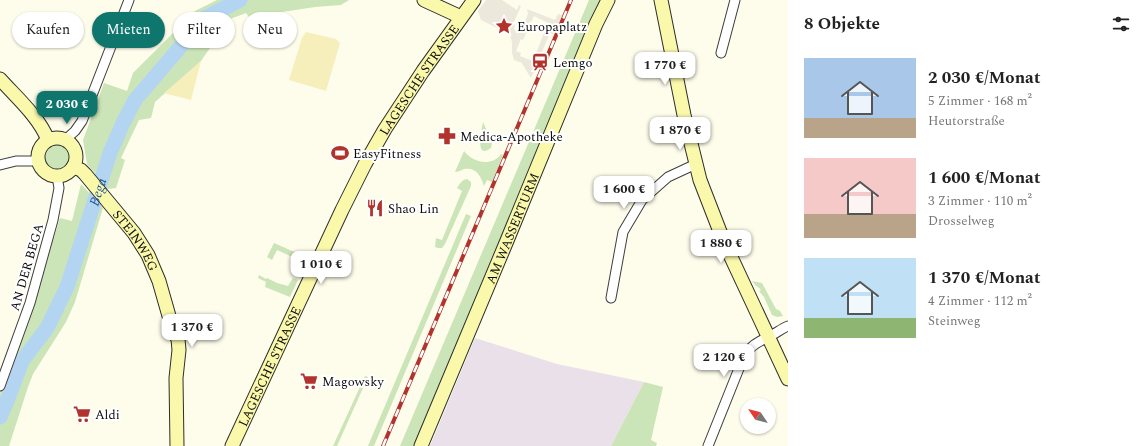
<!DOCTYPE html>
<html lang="de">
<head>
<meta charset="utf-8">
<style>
  :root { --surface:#fff; --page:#f6f6f6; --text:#222; --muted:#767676; --accent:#0f766e }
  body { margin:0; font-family:Spectral,serif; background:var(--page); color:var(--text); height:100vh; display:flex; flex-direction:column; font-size:15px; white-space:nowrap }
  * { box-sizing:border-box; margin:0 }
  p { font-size:13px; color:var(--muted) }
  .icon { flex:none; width:22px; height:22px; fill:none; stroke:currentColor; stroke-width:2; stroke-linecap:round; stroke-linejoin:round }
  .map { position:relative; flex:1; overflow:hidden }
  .side { display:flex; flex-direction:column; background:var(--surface); width:360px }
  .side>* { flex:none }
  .banner { position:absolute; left:12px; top:12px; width:380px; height:36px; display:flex; gap:8px }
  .needle { width:26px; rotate:305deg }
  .controls { position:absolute; left:740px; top:398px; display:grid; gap:8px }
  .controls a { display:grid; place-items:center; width:36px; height:36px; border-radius:50%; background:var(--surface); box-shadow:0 1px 3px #0004; font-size:20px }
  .price { position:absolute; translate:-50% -34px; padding:0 9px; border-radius:8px; background:#fff; color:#222; font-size:13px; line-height:26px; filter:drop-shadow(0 1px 2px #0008) }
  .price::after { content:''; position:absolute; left:50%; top:24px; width:12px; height:9px; margin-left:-6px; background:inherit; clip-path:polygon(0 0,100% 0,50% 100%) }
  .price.active { background:var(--accent); color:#fff }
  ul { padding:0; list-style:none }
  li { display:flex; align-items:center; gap:12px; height:100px; padding:0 16px }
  li span { display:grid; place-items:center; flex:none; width:112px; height:80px; border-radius:0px; color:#555 }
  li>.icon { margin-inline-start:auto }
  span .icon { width:48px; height:48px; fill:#fffc; stroke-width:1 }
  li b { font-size:17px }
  h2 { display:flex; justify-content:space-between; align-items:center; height:48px; padding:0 16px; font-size:17px }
  .pill { padding:0 14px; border-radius:18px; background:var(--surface); box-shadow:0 1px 3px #0004; font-size:14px; line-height:36px }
  .pill.active { background:var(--accent); color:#fff }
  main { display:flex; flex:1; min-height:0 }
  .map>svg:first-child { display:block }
  .industrial { fill:#eae0ea }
  .green { fill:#cbe5b8 }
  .sand { fill:#f6eebb }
  .plaza { fill:#ece9dc; fill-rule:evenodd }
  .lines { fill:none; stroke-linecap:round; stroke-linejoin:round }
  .river { stroke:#b3d5f2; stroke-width:15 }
  .street-casing { stroke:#3e3e3e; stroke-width:11 }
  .secondary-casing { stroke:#2d2d2d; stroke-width:15 }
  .street { stroke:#fff; stroke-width:9 }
  .secondary { stroke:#faf8aa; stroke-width:13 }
  .rail-casing { stroke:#b2332d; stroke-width:4 }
  .rail { stroke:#fff; stroke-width:2.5; stroke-dasharray:8; stroke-linecap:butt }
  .labels { text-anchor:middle; stroke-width:4; stroke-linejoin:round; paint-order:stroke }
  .poi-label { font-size:13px; fill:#0b0b0b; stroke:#fff; text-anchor:start }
  .street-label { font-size:13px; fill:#0b0b0b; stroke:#fff }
  .water-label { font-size:14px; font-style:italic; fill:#1e5694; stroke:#fff }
</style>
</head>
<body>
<main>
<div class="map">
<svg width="788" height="446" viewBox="0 0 788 446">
  <rect width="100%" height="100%" fill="#fefceb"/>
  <polygon class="industrial" points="475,338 557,364 644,382 611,446 430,446"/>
  <g class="green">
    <polygon points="217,0 349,0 341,5 315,7 249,17 246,13 230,19 231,22 222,27 219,35 201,61 155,102 151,118 139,120 121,158 125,160 116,188 108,189 87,164 83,140 104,83 127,91 133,73 195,11"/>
    <polygon points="589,0 603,0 415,446 400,446"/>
    <path d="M 483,122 L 492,143 L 491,148 C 474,161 482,128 483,122 Z"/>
    <circle cx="56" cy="157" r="14"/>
    <path d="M 464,151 C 473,163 492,167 501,154 L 503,155 L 492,182 L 487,180 L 484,186 C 481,176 476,167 464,169 C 461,170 458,172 455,172 Z"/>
    <path d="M 467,179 L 471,182 L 471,186 L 445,244 L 442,248 L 438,248 L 435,247 L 436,238 L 442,240 L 462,191 L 457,188 C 460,184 461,180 467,179 Z"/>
    <polygon points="81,184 103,208 75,302 66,322 33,374 28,387 9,446 0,446 0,393 33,304 52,237 54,237 60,218 72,221"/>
    <polygon points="466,214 471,216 374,446 368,446"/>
    <polygon points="274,243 308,258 302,271 296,268 299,260 277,250 272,260 267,257"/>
    <polygon points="259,275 266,279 267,278 277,283 288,286 293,278 298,280 290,297 265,287 266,282 258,278"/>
    <polygon points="752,281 762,283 776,309 780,311 783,316 777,317 772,315 764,297 759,291 761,290 757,286 756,286"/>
    <polygon points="365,376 368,377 337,446 333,446"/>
    <polygon points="644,382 663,387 651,440 657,443 656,446 611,446"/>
  </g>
  <g class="sand">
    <polygon points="306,32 336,39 340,43 326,91 289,80 302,38"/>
    <polygon points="201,61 191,100 164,93"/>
  </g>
  <path class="plaza" d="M 486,0 L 502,0 L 517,10 L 519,5 L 521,6 L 514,22 L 515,25 L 514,29 L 517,33 L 520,27 L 523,26 L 528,14 L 527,9 L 555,20 L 558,14 L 562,15 L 554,34 L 550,33 L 531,78 L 521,62 L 519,62 L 514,60 L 512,53 L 512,42 L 510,36 L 507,33 L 481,20 L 478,11 ZM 534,16 L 548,23 L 533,61 L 520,56 L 521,53 L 516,51 L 521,39 L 523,40 L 528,29 L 527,28 L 530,21 L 531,22 Z"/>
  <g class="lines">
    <path class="river" id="s1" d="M 0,417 L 7,401 L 22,361 L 47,328 L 67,287 L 110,153 L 123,123 L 135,100 L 205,18 L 240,0"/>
    <g class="street-casing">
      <g id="street">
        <polyline points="721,53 735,0"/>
        <polyline points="65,140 75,131 82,121 129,0"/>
        <polyline points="0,165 16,161 38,161"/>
        <polyline points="611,298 623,232 642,200 668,177 696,164"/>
        <polyline points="0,386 30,303 53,220 59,188 57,176"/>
        <path d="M 708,446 L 744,356 C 752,345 756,343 768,337 C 775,334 781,329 788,326"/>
      </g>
    </g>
    <g class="secondary-casing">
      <g id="secondary">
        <polyline points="424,0 461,17"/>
        <polyline points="661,0 684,115 700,180 724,242 788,379"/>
        <path d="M 0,79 C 17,98 39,117 48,140"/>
        <circle cx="57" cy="157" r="19"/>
        <path id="s2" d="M 73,167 L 81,170 L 85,174 L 134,233 L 148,255 L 159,281 L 173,330 L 178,339 L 179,350 L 176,378 L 177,446"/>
        <path id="s3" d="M 232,446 L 342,210 L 365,164 L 385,129 L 423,71 L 474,0"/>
        <path id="s4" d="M 421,446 L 506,243 L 596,24 L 608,0"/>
      </g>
    </g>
    <use href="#street" class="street"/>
    <use href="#secondary" class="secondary"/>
    <g class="rail-casing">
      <polyline id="rail" points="383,446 571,0"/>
    </g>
    <use href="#rail" class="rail"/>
  </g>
  <defs>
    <g id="sight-bare" transform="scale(1.38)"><path d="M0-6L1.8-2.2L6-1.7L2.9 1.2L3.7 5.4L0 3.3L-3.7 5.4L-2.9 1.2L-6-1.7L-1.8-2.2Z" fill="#b2332d" stroke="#fff" stroke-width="2.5" paint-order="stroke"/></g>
    <g id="station-bare" transform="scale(1.38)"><path d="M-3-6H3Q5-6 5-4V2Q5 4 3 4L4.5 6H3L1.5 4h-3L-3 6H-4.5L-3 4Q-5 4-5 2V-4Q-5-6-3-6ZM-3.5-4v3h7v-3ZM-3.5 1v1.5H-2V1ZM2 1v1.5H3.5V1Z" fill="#b2332d" stroke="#fff" stroke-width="2.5" paint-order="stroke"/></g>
    <g id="pharmacy-bare" transform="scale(1.38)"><path d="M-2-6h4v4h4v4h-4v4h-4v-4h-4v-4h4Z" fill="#b2332d" stroke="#fff" stroke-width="2.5" paint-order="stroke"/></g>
    <g id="stadium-bare" transform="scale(1.38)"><path d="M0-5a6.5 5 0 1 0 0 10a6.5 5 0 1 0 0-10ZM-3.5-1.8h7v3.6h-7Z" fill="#b2332d" stroke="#fff" stroke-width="2.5" paint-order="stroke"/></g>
    <g id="restaurant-bare" transform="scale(1.38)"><path d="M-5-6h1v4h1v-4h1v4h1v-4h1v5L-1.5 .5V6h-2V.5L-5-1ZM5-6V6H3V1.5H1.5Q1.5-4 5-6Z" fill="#b2332d" stroke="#fff" stroke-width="2.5" paint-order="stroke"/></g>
    <g id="supermarket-bare" transform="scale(1.38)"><path d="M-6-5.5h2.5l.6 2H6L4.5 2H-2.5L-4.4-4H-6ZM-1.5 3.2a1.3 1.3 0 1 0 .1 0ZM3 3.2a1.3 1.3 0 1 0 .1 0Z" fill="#b2332d" stroke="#fff" stroke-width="2.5" paint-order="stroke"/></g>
  </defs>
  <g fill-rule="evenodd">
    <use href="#sight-bare" x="504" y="26"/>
    <use href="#station-bare" x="540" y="62"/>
    <use href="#pharmacy-bare" x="447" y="136"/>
    <use href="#stadium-bare" x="340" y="153"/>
    <use href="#restaurant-bare" x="375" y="208"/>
    <use href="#supermarket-bare" x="309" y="381"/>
    <use href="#supermarket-bare" x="82" y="414"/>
  </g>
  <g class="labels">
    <g class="poi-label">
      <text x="517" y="31">Europaplatz</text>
      <text x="553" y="67">Lemgo</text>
      <text x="460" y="141">Medica-Apotheke</text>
      <text x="353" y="158">EasyFitness</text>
      <text x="388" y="213">Shao Lin</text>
      <text x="322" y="386">Magowsky</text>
      <text x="95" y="419">Aldi</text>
    </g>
    <g class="street-label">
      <text dy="5" stroke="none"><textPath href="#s3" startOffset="412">LAGESCHE STRASSE</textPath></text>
      <text dy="5" stroke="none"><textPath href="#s4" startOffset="236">AM WASSERTURM</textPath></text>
      <text dy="5" stroke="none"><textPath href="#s2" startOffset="98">STEINWEG</textPath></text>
      <text transform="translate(26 267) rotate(-74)" y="5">AN DER BEGA</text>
      <text dy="5" stroke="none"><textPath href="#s3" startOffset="88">LAGESCHE STRASSE</textPath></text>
    </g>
    <g class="water-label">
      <text dy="5" stroke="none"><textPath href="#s1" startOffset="247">Bega</textPath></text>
    </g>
  </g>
</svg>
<div class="controls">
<a><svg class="needle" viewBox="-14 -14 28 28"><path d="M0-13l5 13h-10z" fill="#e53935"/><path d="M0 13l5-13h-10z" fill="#767676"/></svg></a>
</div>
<b class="price" style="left:665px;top:86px">1 770 €</b>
<b class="price active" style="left:67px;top:125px">2 030 €</b>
<b class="price" style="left:680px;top:151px">1 870 €</b>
<b class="price" style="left:624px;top:210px">1 600 €</b>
<b class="price" style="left:721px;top:264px">1 880 €</b>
<b class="price" style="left:321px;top:285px">1 010 €</b>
<b class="price" style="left:192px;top:348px">1 370 €</b>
<b class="price" style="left:724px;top:378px">2 120 €</b>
<div class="banner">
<a class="pill">Kaufen</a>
<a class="pill active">Mieten</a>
<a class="pill">Filter</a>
<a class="pill">Neu</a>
</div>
</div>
<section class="side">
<h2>8 Objekte<svg class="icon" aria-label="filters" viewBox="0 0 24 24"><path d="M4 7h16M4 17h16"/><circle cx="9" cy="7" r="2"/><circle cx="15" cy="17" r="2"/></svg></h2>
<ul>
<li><span style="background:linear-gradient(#a9c7e8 75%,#b9a48a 0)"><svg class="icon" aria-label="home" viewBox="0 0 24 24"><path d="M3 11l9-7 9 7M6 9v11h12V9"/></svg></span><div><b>2 030 €/Monat</b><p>5 Zimmer · 168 m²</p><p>Heutorstraße</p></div></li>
<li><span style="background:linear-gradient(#f6c9c9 70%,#b9a48a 0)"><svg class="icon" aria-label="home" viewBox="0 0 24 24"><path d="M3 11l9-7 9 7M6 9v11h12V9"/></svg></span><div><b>1 600 €/Monat</b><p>3 Zimmer · 110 m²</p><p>Drosselweg</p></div></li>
<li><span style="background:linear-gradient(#bfe0f5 75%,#8fb573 0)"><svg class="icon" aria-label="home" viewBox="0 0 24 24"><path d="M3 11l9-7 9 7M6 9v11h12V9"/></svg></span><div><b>1 370 €/Monat</b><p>4 Zimmer · 112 m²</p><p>Steinweg</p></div></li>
</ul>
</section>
</main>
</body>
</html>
